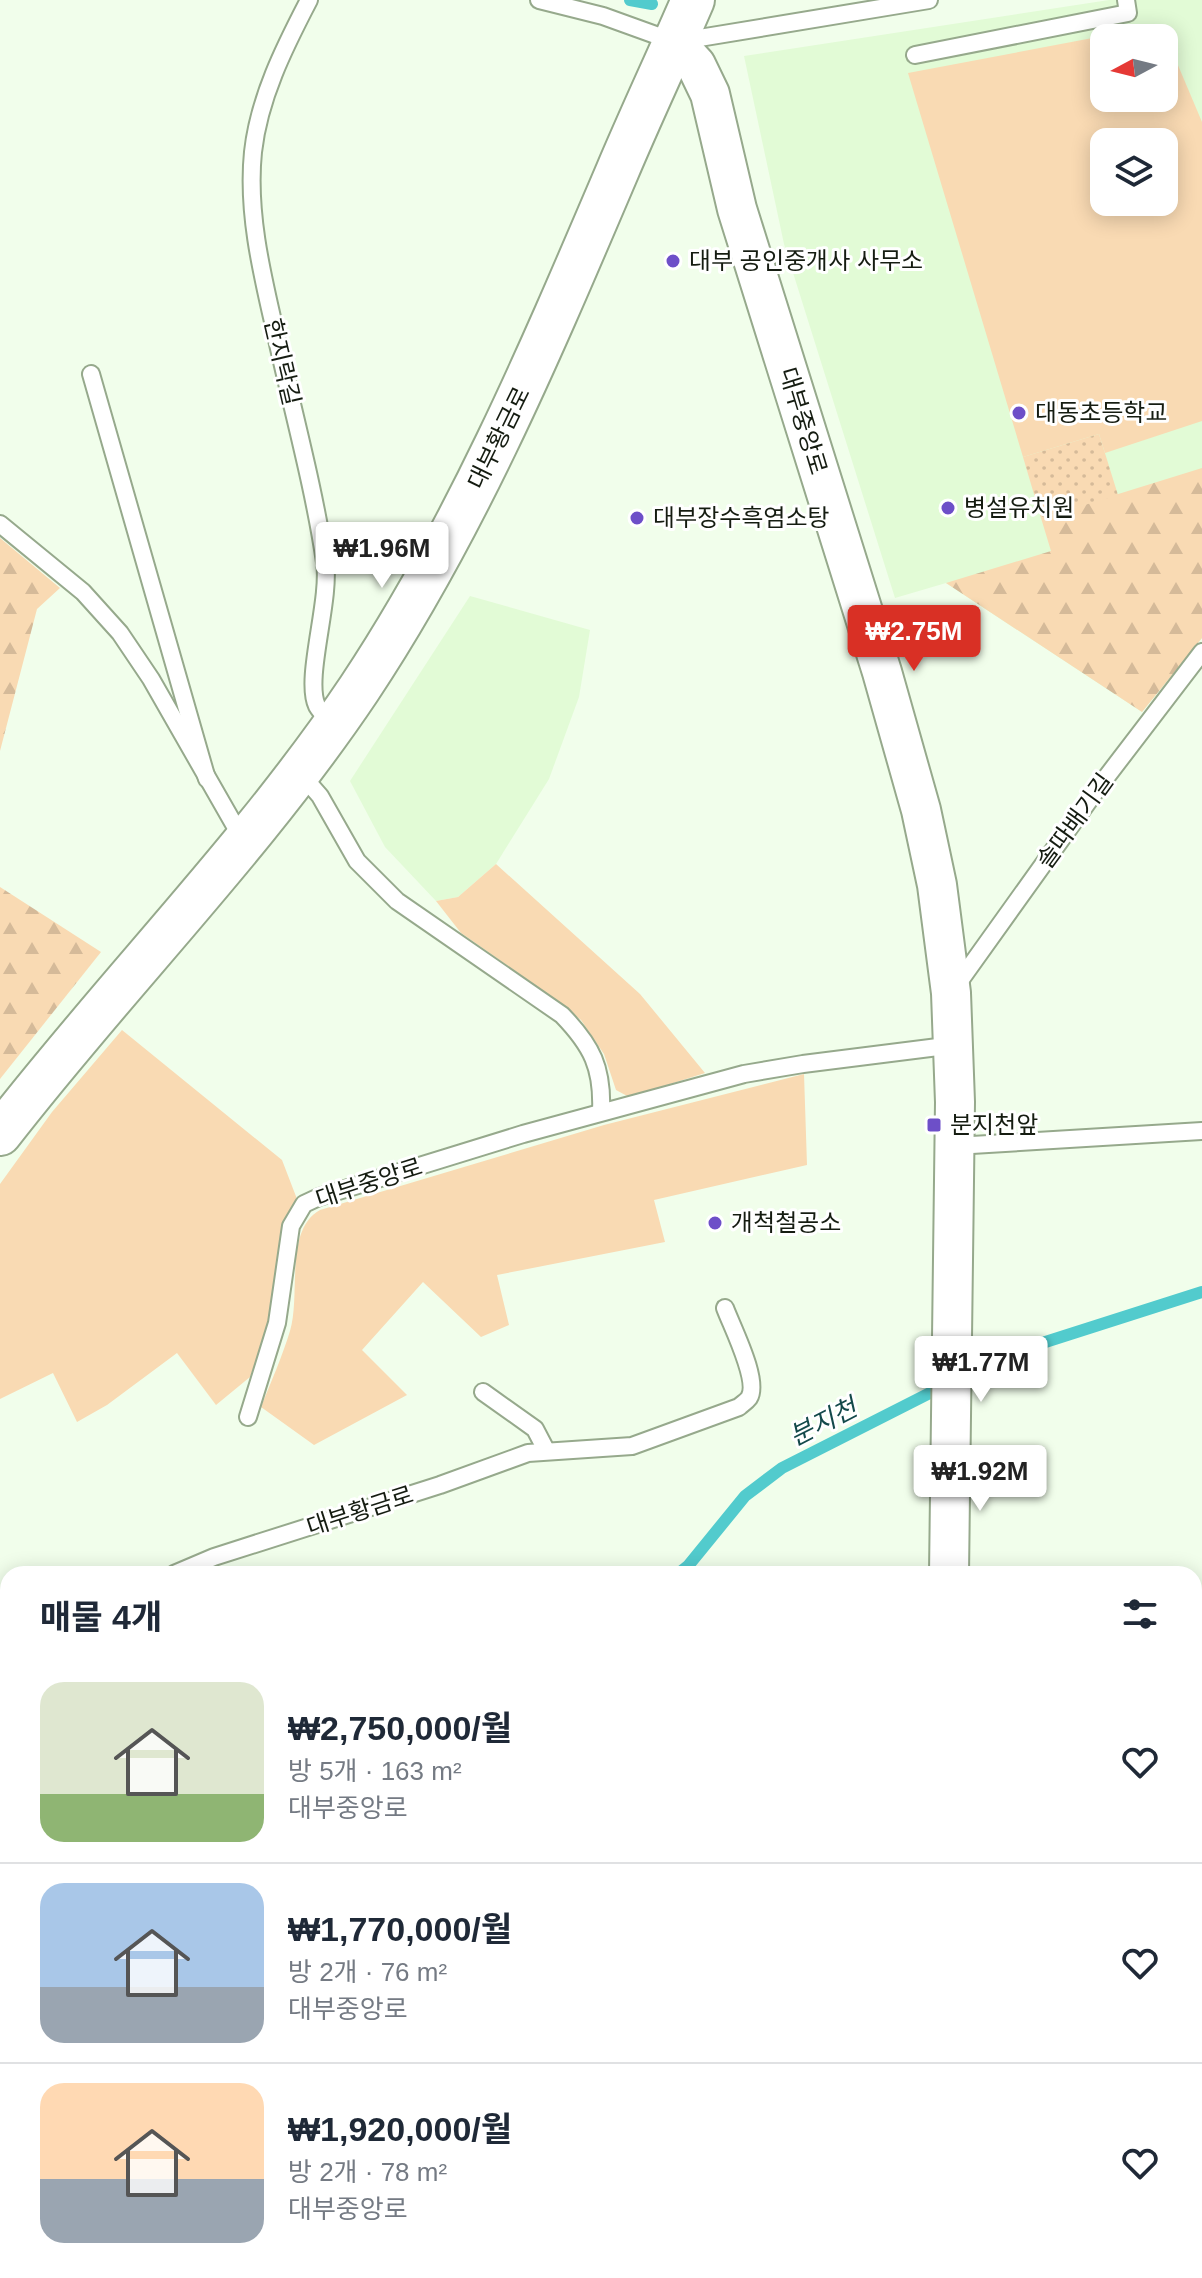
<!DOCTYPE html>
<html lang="ko">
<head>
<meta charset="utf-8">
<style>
  :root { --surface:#fff; --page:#f2f2f3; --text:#1f2937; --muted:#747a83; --line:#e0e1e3; --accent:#d93025 }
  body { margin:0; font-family:Arial,"Noto Sans KR",sans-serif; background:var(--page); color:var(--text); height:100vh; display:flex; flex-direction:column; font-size:30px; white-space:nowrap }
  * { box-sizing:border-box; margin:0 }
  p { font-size:26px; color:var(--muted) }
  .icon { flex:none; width:44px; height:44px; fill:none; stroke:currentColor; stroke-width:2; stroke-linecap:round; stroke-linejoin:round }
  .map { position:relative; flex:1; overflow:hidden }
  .drawer { position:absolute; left:0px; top:1566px; width:1202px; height:712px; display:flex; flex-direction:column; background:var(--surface); border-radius:24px 24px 0 0; box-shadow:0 4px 20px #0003 }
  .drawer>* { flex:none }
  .needle { width:52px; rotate:263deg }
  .buttons { position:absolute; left:1090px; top:24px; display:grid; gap:16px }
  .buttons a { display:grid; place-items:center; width:88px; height:88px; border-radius:16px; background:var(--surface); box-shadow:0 4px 20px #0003; font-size:40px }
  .price { position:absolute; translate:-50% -68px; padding:0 18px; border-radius:8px; background:#fff; color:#222; font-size:26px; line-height:52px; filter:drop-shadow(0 2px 4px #0008) }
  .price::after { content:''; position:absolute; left:50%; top:48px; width:24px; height:18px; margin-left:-12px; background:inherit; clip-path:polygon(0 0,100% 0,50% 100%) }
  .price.on { background:var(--accent); color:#fff }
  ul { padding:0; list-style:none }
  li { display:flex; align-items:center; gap:24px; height:200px; padding:0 40px }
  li+li { border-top:2px solid var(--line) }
  li span { display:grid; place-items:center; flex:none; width:224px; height:160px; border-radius:24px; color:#555 }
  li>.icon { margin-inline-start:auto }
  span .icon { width:96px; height:96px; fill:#fffc; stroke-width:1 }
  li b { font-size:34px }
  h2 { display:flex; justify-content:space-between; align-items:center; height:96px; padding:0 40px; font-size:34px }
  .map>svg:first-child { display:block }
  .built { fill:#e2fbd6; fill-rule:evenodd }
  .grass { fill:#f9dab3; fill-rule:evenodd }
  .forest { fill:url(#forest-firs) }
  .park { fill:url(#park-dots) }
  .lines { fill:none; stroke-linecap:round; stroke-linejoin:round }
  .stream { stroke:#52cbcd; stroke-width:12 }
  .service-casing { stroke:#96a98c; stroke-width:20 }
  .tertiary-casing { stroke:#96a98c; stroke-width:42 }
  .secondary-casing { stroke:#96a98c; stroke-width:46 }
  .service { stroke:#fff; stroke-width:16 }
  .tertiary { stroke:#fff; stroke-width:38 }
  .secondary { stroke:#fff; stroke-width:42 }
  .poi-dot { fill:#6d4fc8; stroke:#fff; stroke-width:3 }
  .labels { text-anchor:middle; stroke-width:6; stroke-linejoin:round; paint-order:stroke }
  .poi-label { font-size:24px; fill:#151c11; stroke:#fff; text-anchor:start }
  .street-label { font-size:24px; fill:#151c11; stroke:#fff }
  .water-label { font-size:26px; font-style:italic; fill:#13494a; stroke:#fff }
</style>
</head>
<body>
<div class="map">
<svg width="1202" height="2278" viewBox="0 0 1202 2278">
  <defs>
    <pattern id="forest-firs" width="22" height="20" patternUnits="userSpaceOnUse" patternTransform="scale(2)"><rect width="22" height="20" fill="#f9dab3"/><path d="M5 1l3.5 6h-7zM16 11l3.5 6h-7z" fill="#d5ba99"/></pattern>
    <pattern id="park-dots" width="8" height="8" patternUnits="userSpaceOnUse" patternTransform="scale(2)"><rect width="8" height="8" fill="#f9dab3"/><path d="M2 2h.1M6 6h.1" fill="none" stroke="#d5ba99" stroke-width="1.8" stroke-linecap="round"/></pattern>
  </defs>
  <rect width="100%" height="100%" fill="#f1feeb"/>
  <g class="built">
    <path d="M 1109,0 L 1202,0 L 1202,638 L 1142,712 L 946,583 L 895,598 L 784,244 L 744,56 ZM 1104,38 L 1164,38 L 1164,98 L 1104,98 ZM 1104,142 L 1164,142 L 1164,202 L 1104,202 Z"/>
    <polygon points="470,596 590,630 579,697 549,779 496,864 458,897 436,901 385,847 350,781"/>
    <polygon points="675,2270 919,2270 919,2278 672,2278"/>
  </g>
  <g class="grass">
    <path d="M 1161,25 L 1202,122 L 1202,421 L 1105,453 L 1099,434 L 1023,457 L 908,73 ZM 1104,38 L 1164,38 L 1164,98 L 1104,98 ZM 1104,142 L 1164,142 L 1164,202 L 1104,202 Z"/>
    <polygon points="496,864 640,994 705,1073 629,1097 616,1090 604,1054 581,1020 531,982 461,933 436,901 458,897"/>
    <polygon points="122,1030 282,1160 297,1199 289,1211 284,1227 271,1321 250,1377 216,1405 177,1353 107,1405 77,1422 53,1373 0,1399 0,1184 52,1112"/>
    <path d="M 804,1074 L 807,1165 L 654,1200 L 665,1242 L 497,1275 L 509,1325 L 481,1337 L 423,1282 L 362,1350 L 407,1395 L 314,1445 L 261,1407 C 271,1382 282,1357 290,1331 C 301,1295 284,1230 320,1210 L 604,1125 Z"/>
    <polygon points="286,2270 515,2270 515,2278 336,2278 290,2273"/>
  </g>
  <g class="forest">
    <polygon points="1202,468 1202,638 1142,712 946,583 1051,551 1041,518"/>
    <polygon points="0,538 60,588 37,609 0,751"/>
    <polygon points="0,887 101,952 0,1079"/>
  </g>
  <polygon class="park" points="1099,434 1118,495 1041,518 1023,457"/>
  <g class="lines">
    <g class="stream">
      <polyline points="630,0 652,4"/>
      <polyline points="678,1574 688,1566 745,1496 782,1468 989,1363 1036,1345 1202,1292"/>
      <polyline points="0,1924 8,1918"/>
    </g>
    <g class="service-casing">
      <g id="service">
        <path d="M 309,0 C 284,48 259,98 253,152 C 247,210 261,270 274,326 C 291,405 313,482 325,562 C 331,600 304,679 317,706 C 321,713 328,719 333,725"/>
        <polyline points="539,0 603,16 675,42 929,0"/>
        <polyline points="915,55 1128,13 1126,0"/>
        <polyline points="91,374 207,779"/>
        <polyline points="0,524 83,592 120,633 151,679 243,840"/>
        <path d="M 299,772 L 320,796 L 357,861 L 397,901 L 562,1015 C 592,1046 603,1068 601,1112"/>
        <polyline points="954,989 1095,792 1202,652"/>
        <polyline points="955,1146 1202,1131"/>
        <polyline points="483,1392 535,1429 546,1450"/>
        <polyline points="248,1417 277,1323 291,1226 304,1204 319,1197 523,1134 744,1074 803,1064 954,1045"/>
        <path d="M 174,1574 L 214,1557 L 440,1485 L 528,1453 L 632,1446 L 739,1407 C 742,1404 746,1402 749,1398 C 760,1381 732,1327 725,1308"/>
        <polyline points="0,1672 8,1668"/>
        <polyline points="255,2270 259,2278"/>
        <polyline points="654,2278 659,2270"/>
      </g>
    </g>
    <g class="tertiary-casing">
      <g id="tertiary">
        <polyline points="675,42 696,65 710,94 737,209 882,672 921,810 937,885 951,993 955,1102 949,1574"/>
        <polyline points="947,2278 947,2270"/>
      </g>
    </g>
    <g class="secondary-casing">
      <path id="secondary" d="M 0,1134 C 116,984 253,847 359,689 C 466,528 541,350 617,172 C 641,115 668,58 693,0"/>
    </g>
    <use href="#service" class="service"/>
    <use href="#tertiary" class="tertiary"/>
    <use href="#secondary" class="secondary"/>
  </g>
  <g class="poi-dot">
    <circle cx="673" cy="261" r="8"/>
    <circle cx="1019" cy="413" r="8"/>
    <circle cx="948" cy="508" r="8"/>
    <circle cx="637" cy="518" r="8"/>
    <rect x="926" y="1117" width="16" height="16" rx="4"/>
    <circle cx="715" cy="1223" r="8"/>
  </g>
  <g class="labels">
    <g class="poi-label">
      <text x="689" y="269">대부 공인중개사 사무소</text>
      <text x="1035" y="421">대동초등학교</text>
      <text x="964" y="516">병설유치원</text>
      <text x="653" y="526">대부장수흑염소탕</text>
      <text x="950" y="1133">분지천앞</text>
      <text x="731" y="1231">개척철공소</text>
    </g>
    <g class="street-label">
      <text transform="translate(282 362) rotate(77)" y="8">한지락길</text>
      <text transform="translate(803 421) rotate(73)" y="8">대부중앙로</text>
      <text transform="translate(499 438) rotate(-64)" y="8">대부황금로</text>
      <text transform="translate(1075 821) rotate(-54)" y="8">솔따배기길</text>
      <text transform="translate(369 1183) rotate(-18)" y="8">대부중앙로</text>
      <text transform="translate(360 1511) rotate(-18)" y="8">대부황금로</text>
    </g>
    <g class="water-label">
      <text transform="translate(823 1422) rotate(-27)" y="9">분지천</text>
    </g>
  </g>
</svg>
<div class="buttons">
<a><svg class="needle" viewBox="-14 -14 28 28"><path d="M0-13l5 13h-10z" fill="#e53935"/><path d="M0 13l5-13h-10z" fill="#747a83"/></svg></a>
<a><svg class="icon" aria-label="layers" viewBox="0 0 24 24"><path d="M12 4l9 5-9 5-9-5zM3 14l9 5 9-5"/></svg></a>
</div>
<b class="price" style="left:382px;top:590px">₩1.96M</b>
<b class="price on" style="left:914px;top:673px">₩2.75M</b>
<b class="price" style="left:981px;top:1404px">₩1.77M</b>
<b class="price" style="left:980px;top:1513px">₩1.92M</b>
<section class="drawer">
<h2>매물 4개<svg class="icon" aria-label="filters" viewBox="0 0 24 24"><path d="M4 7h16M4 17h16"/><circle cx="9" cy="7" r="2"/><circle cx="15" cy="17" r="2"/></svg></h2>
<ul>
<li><span style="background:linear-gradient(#dfe7d0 70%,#8fb573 0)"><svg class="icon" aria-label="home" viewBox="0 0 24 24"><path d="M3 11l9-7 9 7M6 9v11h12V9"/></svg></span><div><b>₩2,750,000/월</b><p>방 5개 · 163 m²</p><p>대부중앙로</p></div><svg class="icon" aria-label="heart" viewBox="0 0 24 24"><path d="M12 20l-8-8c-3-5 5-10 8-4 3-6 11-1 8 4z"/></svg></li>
<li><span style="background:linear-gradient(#a9c7e8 65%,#9aa5b1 0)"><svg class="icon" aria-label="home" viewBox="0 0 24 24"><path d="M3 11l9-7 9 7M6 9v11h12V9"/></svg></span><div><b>₩1,770,000/월</b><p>방 2개 · 76 m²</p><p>대부중앙로</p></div><svg class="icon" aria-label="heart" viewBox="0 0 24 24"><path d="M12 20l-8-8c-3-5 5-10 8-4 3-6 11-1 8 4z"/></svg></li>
<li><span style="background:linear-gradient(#ffd9b3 60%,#9aa5b1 0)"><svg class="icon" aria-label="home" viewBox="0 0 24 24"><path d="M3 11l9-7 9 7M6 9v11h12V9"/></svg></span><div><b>₩1,920,000/월</b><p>방 2개 · 78 m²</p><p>대부중앙로</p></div><svg class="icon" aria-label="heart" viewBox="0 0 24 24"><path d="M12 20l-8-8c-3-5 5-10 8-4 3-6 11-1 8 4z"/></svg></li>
</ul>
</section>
</div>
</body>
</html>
